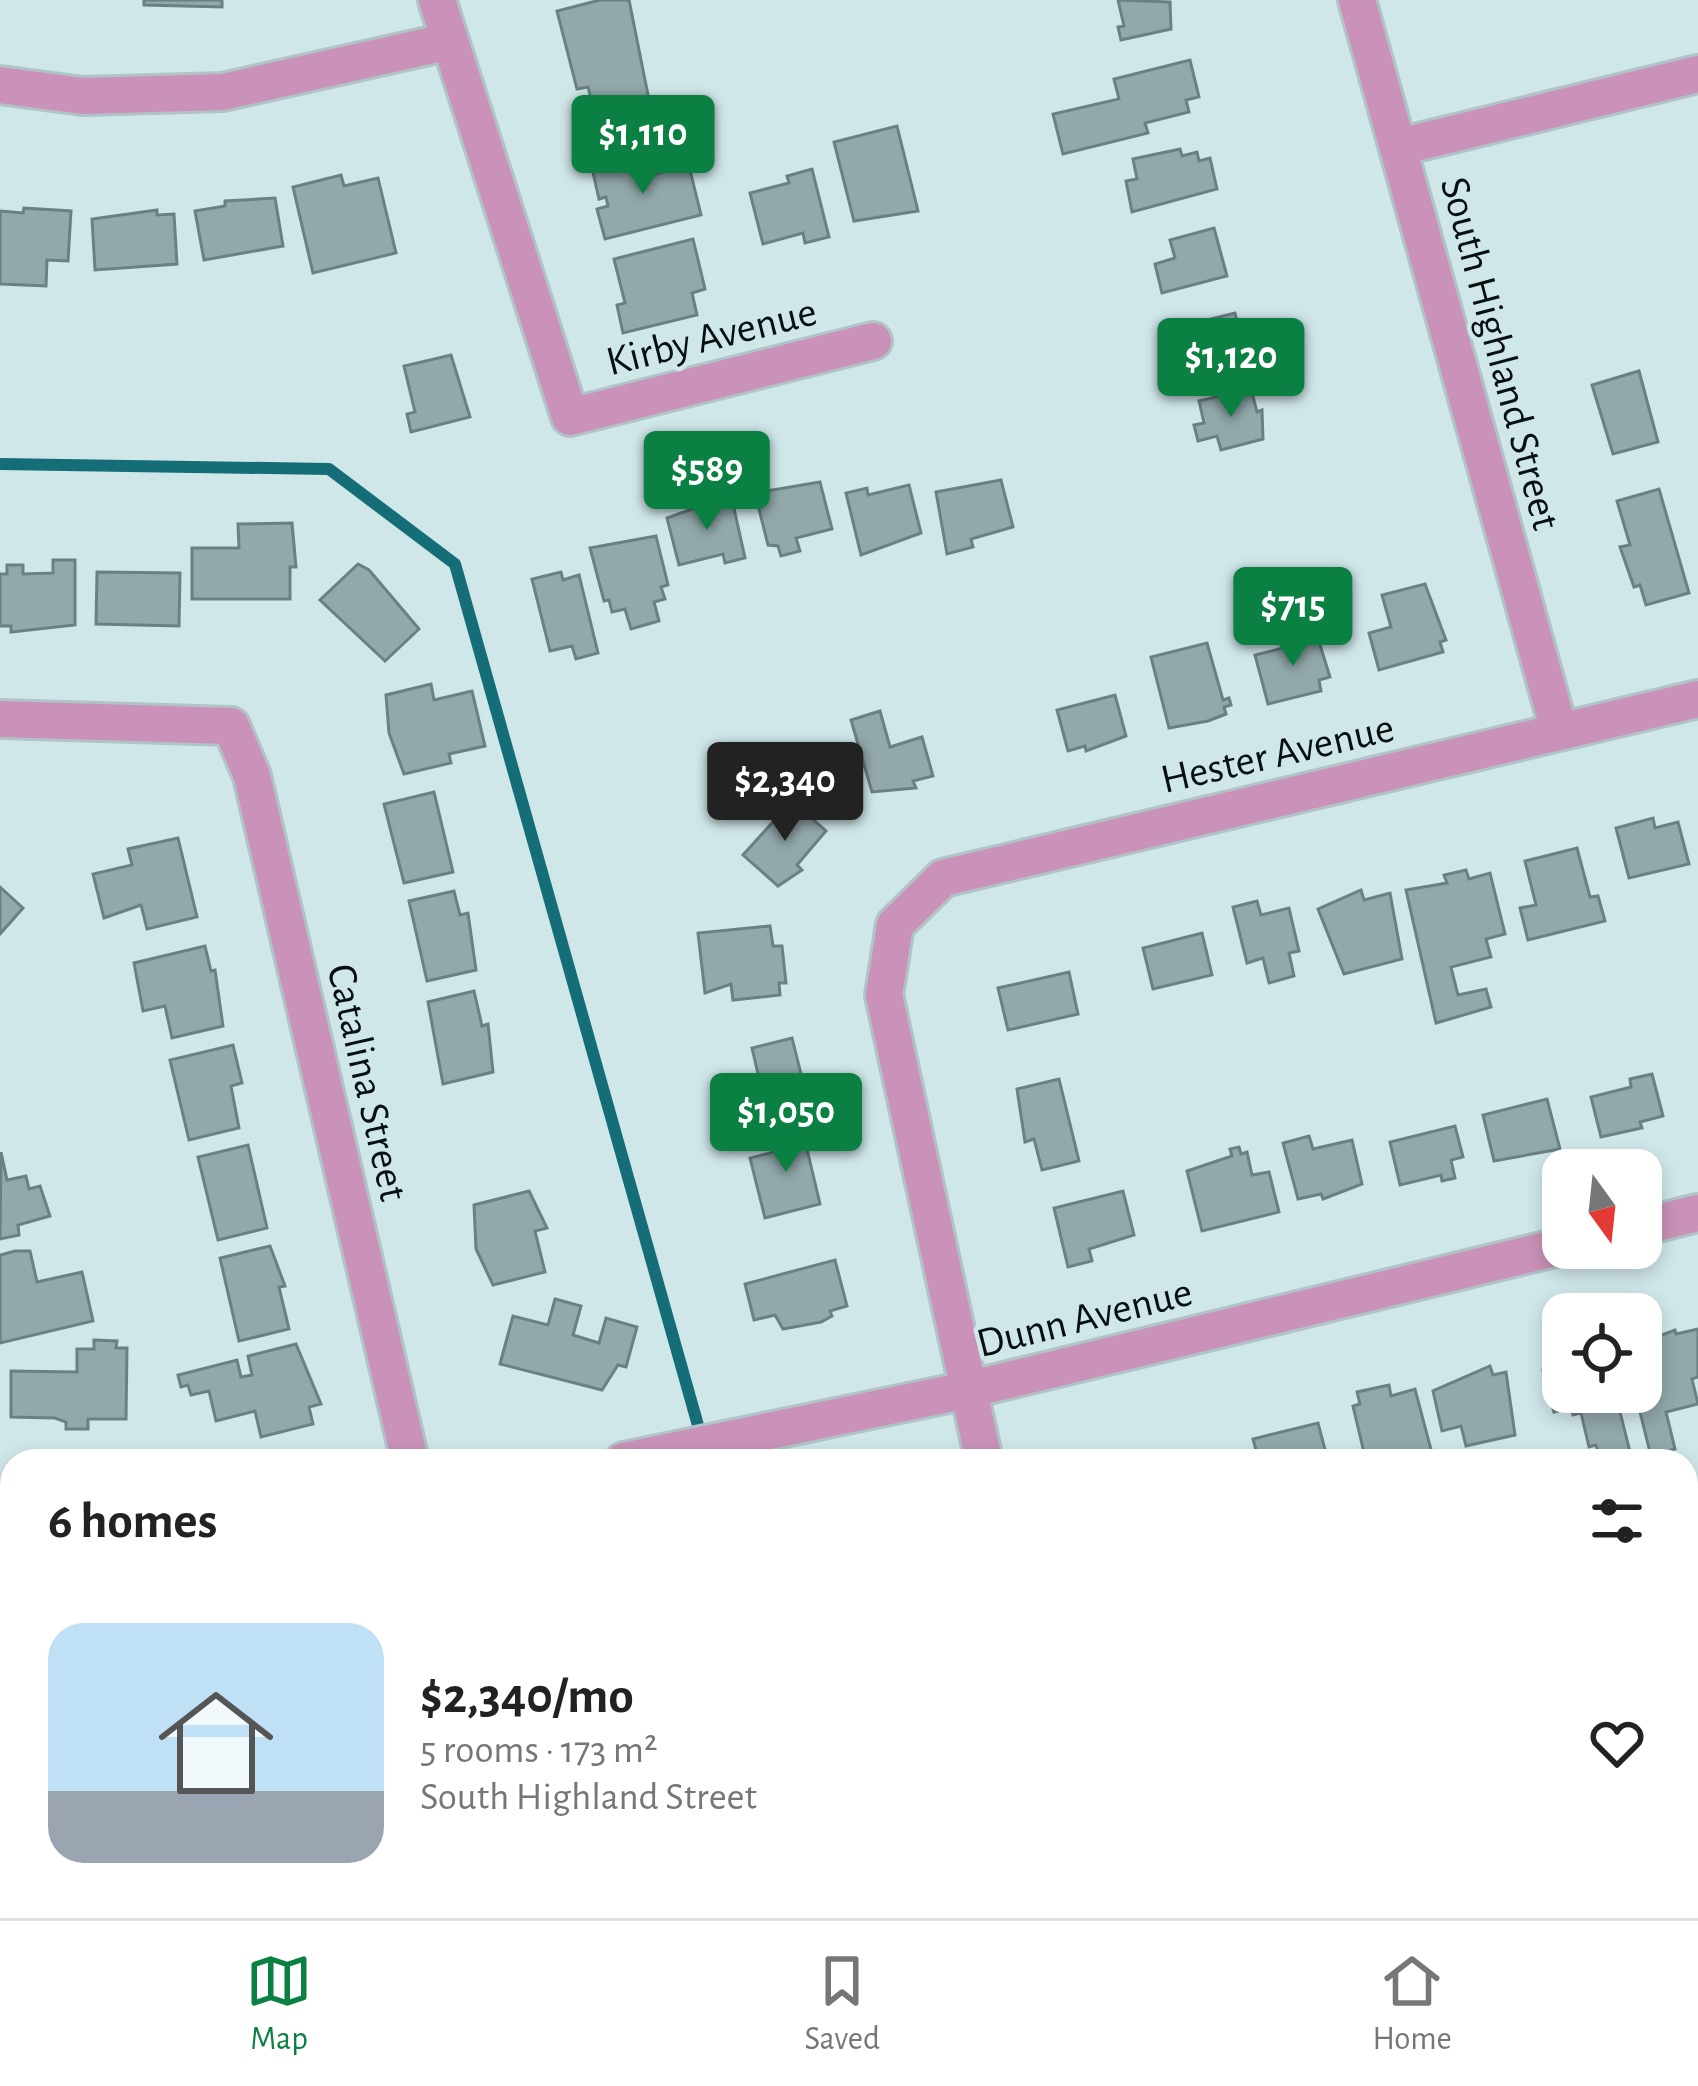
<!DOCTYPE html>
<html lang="en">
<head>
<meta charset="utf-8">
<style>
  :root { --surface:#fff; --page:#f2f2f2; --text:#222; --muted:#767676; --line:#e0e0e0; --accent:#0b8043 }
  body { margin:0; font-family:"Alegreya Sans",sans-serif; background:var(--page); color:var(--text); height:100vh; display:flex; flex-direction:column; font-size:45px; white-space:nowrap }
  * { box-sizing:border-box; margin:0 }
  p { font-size:39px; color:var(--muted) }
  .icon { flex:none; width:66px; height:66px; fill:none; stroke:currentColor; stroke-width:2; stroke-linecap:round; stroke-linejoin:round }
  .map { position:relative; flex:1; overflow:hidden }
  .drawer { position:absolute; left:0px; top:1449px; width:1698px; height:471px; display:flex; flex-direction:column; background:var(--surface); border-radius:36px 36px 0 0; box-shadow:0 6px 18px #0003 }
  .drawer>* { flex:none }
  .needle { width:78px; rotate:165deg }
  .tools { position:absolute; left:1542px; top:1149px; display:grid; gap:24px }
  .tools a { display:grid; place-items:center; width:120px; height:120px; border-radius:24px; background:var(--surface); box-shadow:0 6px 18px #0003; font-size:60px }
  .price { position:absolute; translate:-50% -102px; padding:0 27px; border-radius:12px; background:var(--accent); color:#fff; font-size:39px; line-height:78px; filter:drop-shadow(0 3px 6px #0008) }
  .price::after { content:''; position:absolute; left:50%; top:72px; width:36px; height:27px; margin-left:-18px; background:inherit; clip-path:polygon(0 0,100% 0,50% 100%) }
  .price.current { background:#222; color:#fff }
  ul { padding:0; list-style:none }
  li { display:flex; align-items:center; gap:36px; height:300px; padding:0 48px }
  li span { display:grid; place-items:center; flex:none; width:336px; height:240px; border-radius:36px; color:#555 }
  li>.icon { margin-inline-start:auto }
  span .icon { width:144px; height:144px; fill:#fffc; stroke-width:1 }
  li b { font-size:51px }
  h2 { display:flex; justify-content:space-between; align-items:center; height:144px; padding:0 48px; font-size:51px }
  .tabs { display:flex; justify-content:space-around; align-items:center; height:168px; border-top:3px solid var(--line); background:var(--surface); font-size:33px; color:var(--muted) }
  .tabs a { display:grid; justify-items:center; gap:6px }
  .tabs .current { color:var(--accent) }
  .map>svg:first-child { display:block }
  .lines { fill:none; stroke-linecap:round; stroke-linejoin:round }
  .stream { stroke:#156e77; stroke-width:12 }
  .building { fill:#92a8ab; stroke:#6b8083; stroke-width:3 }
  .minor-casing { stroke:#b0c4c7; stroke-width:42 }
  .minor { stroke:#ca92b8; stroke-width:36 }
  .labels { text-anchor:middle; stroke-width:9; stroke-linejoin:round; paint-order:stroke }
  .street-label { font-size:42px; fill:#070f10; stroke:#d0e7ea }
</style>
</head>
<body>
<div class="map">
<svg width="1698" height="1918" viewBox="0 0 1698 1918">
  <rect width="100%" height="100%" fill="#d0e7ea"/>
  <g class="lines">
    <g class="stream">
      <polyline points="0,464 329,469 455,564 703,1443"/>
      <polyline points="833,1908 836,1918"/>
    </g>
  </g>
  <g class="building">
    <polygon points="144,0 222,0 222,7 144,5"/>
    <polygon points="600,0 629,0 650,105 596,119 588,87 577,89 557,11"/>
    <polygon points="1118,0 1170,2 1171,29 1121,40 1118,27 1124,26"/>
    <polygon points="1190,60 1199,97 1186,100 1189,112 1145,123 1148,133 1063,154 1053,114 1119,99 1114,79"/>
    <polygon points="897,126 918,211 854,221 834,142"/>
    <polygon points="1180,149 1182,156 1197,152 1199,161 1210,158 1217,189 1132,212 1126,181 1137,179 1133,159"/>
    <polygon points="640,155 646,176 689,166 701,215 605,239 597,209 608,206 606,197 599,199 592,168"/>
    <polygon points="812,169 829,237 805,243 803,233 763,244 750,193 789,183 787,176"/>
    <polygon points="341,175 344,186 378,178 396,253 313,273 293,187"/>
    <polygon points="275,198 283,246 204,260 195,211 225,206 225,201"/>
    <polygon points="24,208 71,211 68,261 47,260 46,286 0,284 0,211 23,213"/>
    <polygon points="157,210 157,215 174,214 177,264 95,270 92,219"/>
    <polygon points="1214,228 1227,276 1162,293 1155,264 1175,258 1170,240"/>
    <polygon points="693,239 705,289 692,293 697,315 623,333 617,305 625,303 614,259"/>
    <polygon points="1235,313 1240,333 1250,331 1257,360 1181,379 1174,349 1195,344 1190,324"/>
    <polygon points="451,355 470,417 411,432 407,414 415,412 404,366"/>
    <polygon points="1639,371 1658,442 1613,454 1592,385"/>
    <polygon points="1251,389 1257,412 1262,410 1263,439 1221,450 1217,436 1198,441 1194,425 1204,423 1199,401"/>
    <polygon points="1001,480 1013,527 971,539 973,547 947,554 936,492"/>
    <polygon points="820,482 832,529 796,538 800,551 781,556 778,546 768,545 755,493"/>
    <polygon points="909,485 921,533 861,555 846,493 867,488 868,495"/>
    <polygon points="1659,489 1689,593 1646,605 1640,585 1634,587 1620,547 1630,545 1617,501"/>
    <polygon points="731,495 745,558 725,563 723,554 679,565 667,518"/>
    <polygon points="292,523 296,567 290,567 290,599 192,599 192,548 239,548 238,524"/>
    <polygon points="656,536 668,585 661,587 665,599 654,602 659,621 631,629 625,609 612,612 609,600 604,601 590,548"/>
    <polygon points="53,560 75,560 75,625 11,632 11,626 0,626 0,574 7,574 7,565 23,565 23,574 53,573"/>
    <polygon points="358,564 369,570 419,629 385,661 320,600"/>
    <polygon points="97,572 180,573 179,626 96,624"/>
    <polygon points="561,572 563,580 579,575 598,653 576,659 572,646 550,651 532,579"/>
    <polygon points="1425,584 1446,640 1440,642 1443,652 1379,670 1369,633 1391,627 1382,595"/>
    <polygon points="1316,632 1330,677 1319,680 1321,691 1268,704 1255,655 1295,645 1293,637"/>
    <polygon points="1207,643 1223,700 1229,698 1231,705 1224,707 1226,714 1208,721 1169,728 1151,657"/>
    <polygon points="431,684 434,700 472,691 485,746 449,754 451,763 404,774 389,733 386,695"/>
    <polygon points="1115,695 1126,736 1086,751 1085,746 1068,751 1057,710"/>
    <polygon points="880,711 890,747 922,737 933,776 913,781 916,788 872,792 851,720"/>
    <polygon points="434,792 453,872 404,883 384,804"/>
    <polygon points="792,801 826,831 797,865 802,870 778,886 743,855"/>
    <polygon points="1653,818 1655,828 1678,822 1689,864 1629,878 1616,828"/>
    <polygon points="178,838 197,917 147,929 141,905 104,918 93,874 132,865 128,849"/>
    <polygon points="1577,848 1590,897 1598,896 1605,921 1528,940 1520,908 1536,905 1525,861"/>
    <polygon points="1466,870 1469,879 1490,873 1505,934 1486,939 1491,957 1451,967 1458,995 1486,989 1491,1007 1436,1023 1406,890 1447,883 1444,875"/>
    <polygon points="0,887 23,908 0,934"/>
    <polygon points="1361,890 1364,900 1390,893 1402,959 1344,974 1318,909"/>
    <polygon points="454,891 460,915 468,913 476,970 427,981 409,901"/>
    <polygon points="1257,901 1261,915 1289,908 1299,951 1289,953 1294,976 1269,983 1263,958 1247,963 1233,907"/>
    <polygon points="770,926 773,946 782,946 786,983 779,983 780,995 733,1000 731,984 705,993 698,933"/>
    <polygon points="1202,933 1212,975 1153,989 1143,948"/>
    <polygon points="205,946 211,971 215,970 223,1026 172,1038 165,1006 143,1011 134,963"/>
    <polygon points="1069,972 1078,1014 1008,1030 998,988"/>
    <polygon points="474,991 482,1026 488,1024 493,1072 443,1084 428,1002"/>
    <polygon points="792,1038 808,1102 767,1112 752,1048"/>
    <polygon points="233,1045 242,1083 231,1086 239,1128 189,1140 170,1060"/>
    <polygon points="1652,1074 1663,1116 1640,1122 1642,1128 1601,1137 1591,1097 1631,1087 1630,1079"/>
    <polygon points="1059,1079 1079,1161 1042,1170 1034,1139 1025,1142 1017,1089"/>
    <polygon points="1547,1099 1560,1149 1494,1161 1483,1115"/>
    <polygon points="801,1124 820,1204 765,1218 750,1158 778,1151 774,1131"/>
    <polygon points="1455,1126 1463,1157 1451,1160 1455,1178 1442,1181 1441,1175 1400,1185 1390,1142"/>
    <polygon points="1309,1136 1313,1149 1352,1140 1362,1184 1323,1199 1321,1194 1298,1199 1283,1143"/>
    <polygon points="248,1145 267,1228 218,1240 198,1157"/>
    <polygon points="1239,1147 1241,1154 1247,1152 1252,1175 1269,1172 1279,1212 1202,1231 1187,1171 1232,1156 1230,1149"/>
    <polygon points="1,1152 7,1180 26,1176 29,1189 40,1186 50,1216 18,1225 19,1235 0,1239"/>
    <polygon points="529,1191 547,1228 535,1231 545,1272 493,1285 476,1249 474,1205"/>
    <polygon points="1123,1191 1134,1235 1089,1249 1092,1261 1068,1267 1054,1208"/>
    <polygon points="270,1246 285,1286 279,1287 289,1329 239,1341 220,1258"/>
    <polygon points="15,1251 30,1251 37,1282 82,1272 93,1321 0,1343 0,1255"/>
    <polygon points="835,1260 847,1306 830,1311 832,1316 821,1322 783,1329 775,1315 754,1320 745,1284"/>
    <polygon points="555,1299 581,1306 573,1335 599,1343 606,1318 637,1327 626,1367 618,1365 602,1390 500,1364 513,1316 548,1325"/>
    <polygon points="1698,1329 1698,1377 1692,1379 1698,1404 1666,1412 1675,1449 1651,1456 1635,1392 1641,1392 1641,1343 1675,1330 1676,1334"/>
    <polygon points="94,1340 117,1341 116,1348 127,1348 126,1419 88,1419 88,1429 66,1429 66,1422 55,1418 11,1417 11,1371 77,1372 77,1349 94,1349"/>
    <polygon points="296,1344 321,1404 309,1407 313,1424 261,1437 255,1411 216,1421 209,1391 191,1395 188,1385 181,1387 178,1375 237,1360 241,1377 252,1375 248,1356"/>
    <polygon points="1563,1363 1563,1392 1615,1392 1631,1456 1600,1461 1596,1445 1589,1447 1581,1413 1573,1415 1571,1407 1554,1412 1543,1370"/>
    <polygon points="1490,1366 1493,1375 1506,1372 1515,1435 1466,1446 1461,1426 1442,1431 1433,1391"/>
    <polygon points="1389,1385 1391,1396 1415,1389 1433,1457 1366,1461 1353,1406 1360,1404 1357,1392"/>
    <polygon points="1318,1423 1328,1461 1259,1461 1253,1439"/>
    <polygon points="12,1621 12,1686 0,1689 0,1624"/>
    <polygon points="1698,1842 1698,1881 1692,1882 1686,1845"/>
    <polygon points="52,1908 84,1908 86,1918 36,1918 34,1912"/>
    <polygon points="158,1908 223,1908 225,1918 141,1918 140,1913"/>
    <polygon points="246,1908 330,1908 331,1911 303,1918 248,1918"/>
    <polygon points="630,1908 683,1908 685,1918 633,1918"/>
    <polygon points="1401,1908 1464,1908 1466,1918 1392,1918 1390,1910"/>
    <polygon points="1499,1908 1557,1908 1560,1918 1501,1918"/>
  </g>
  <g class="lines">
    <g class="minor-casing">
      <g id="minor">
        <polyline points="437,0 570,417 873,341"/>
        <polyline points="1357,0 1559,730"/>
        <polyline points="0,85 83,96 223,92 446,42"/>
        <polyline points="1399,147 1698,74"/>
        <polyline points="0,719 231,726 252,776 410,1461"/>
        <polyline points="1641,1227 1698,1213"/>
        <polyline points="624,1461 967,1390 1563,1246"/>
        <polyline points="984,1461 884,995 895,925 943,878 1698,699"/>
        <polyline points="0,1513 12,1513"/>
        <polyline points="1686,1722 1698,1719"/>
        <polyline points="513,1908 516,1918"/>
        <polyline points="1096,1908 1099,1918"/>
      </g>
    </g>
    <use href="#minor" class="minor"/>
  </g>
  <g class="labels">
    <g class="street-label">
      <text transform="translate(711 335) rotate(-14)" y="15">Kirby Avenue</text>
      <text transform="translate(1502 353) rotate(75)" y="15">South Highland Street</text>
      <text transform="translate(1277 752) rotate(-13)" y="15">Hester Avenue</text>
      <text transform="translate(369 1082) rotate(77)" y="15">Catalina Street</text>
      <text transform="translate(1084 1316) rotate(-14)" y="15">Dunn Avenue</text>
    </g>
  </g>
</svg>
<div class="tools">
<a><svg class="needle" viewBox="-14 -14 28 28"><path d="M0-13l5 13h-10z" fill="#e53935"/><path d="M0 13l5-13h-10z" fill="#767676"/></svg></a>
<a><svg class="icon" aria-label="locate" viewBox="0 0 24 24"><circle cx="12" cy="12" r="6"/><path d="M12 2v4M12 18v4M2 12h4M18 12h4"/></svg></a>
</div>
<b class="price" style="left:643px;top:197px">$1,110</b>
<b class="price" style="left:1231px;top:420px">$1,120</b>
<b class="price" style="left:707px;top:533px">$589</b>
<b class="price" style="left:1293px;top:669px">$715</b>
<b class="price current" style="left:785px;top:844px">$2,340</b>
<b class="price" style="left:786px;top:1175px">$1,050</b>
<section class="drawer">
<h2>6 homes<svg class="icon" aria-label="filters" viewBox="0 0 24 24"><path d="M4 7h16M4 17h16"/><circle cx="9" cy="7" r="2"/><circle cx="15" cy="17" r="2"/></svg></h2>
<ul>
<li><span style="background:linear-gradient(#bfe0f5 70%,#9aa5b1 0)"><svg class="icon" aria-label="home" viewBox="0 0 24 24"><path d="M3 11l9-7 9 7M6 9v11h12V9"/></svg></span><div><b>$2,340/mo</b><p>5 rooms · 173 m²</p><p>South Highland Street</p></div><svg class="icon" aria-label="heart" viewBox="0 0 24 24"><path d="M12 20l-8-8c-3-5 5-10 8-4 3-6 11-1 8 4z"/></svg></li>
</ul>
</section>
</div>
<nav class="tabs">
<a class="current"><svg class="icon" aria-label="map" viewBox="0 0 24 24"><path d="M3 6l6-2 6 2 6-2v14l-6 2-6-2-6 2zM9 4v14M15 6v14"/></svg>Map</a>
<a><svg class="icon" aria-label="saved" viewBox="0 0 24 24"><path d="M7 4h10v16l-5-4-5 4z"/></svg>Saved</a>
<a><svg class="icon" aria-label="home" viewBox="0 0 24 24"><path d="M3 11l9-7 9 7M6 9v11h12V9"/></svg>Home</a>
</nav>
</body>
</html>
